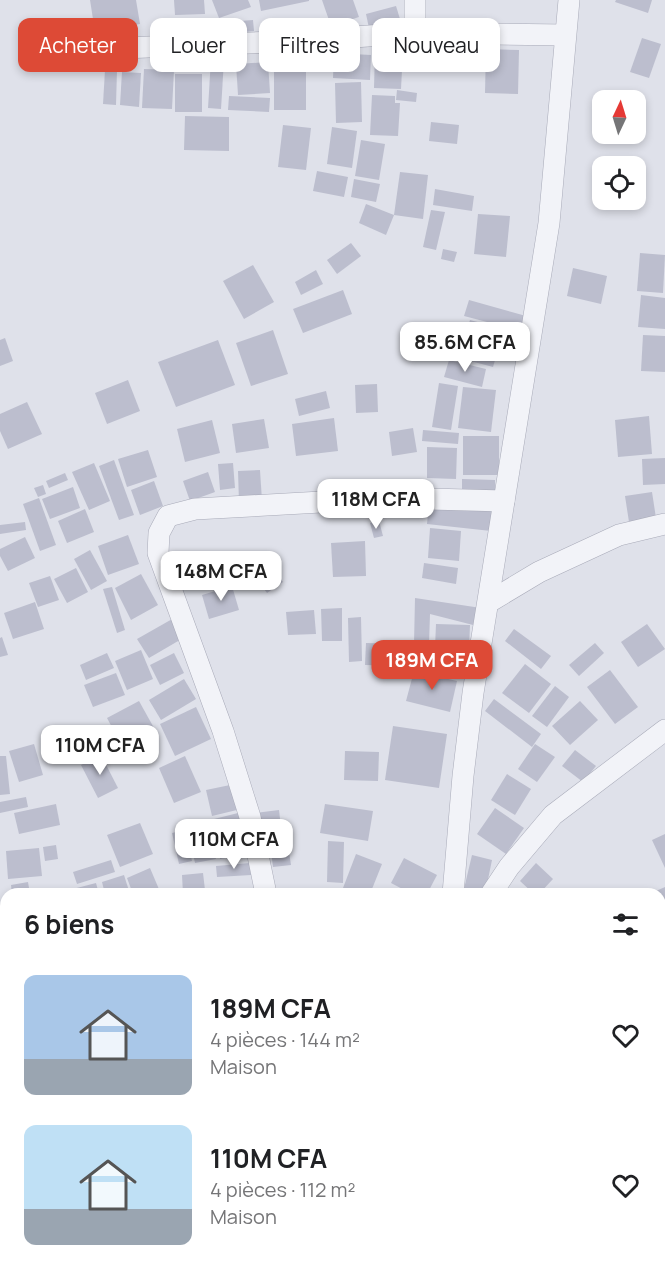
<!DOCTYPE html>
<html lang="fr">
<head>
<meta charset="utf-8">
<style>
  :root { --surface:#fff; --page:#f6f6f6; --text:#202124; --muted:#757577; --accent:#dd4a36 }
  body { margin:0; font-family:Manrope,sans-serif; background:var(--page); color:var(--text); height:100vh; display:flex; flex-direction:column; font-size:22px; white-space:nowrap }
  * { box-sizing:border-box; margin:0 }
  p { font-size:20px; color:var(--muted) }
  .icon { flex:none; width:33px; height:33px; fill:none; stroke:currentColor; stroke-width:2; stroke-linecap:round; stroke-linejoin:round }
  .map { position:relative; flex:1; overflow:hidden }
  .drawer { position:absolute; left:0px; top:888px; width:666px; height:384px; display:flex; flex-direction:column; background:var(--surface); border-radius:18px 18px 0 0; box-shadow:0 3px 9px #0003 }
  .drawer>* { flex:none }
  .banner { position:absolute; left:18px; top:18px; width:630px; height:54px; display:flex; gap:12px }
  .needle { width:39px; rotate:4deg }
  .fabs { position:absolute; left:592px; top:90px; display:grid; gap:12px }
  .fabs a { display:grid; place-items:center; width:54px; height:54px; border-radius:12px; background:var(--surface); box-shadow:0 3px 9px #0003; font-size:30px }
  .price { position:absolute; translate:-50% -51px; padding:0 14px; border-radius:12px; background:#fff; color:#222; font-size:20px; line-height:39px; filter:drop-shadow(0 2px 3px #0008) }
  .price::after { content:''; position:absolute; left:50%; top:36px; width:18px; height:14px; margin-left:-9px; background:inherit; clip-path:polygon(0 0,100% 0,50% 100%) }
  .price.selected { background:var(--accent); color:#fff }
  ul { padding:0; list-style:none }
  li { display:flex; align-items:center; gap:18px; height:150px; padding:0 24px }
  li span { display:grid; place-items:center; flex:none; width:168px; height:120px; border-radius:12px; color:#555 }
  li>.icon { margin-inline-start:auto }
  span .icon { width:72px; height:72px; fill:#fffc; stroke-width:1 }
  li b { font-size:26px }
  h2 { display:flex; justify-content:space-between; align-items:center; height:72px; padding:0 24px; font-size:26px }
  .pill { padding:0 21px; border-radius:12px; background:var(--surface); box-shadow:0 3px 9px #0003; font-size:21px; line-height:54px }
  .pill.selected { background:var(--accent); color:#fff }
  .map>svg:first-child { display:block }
  .building { fill:#bcbece }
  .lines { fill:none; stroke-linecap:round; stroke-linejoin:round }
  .street-casing { stroke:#a8aab8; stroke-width:22 }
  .street { stroke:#f2f3f8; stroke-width:21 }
</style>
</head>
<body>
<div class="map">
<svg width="665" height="1272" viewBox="0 0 665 1272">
  <rect width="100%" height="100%" fill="#dfe1ea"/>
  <g class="building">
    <polygon points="90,0 136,0 140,24 95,32"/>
    <polygon points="174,0 204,0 205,14 175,15"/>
    <polygon points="212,0 248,0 251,7 219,18"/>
    <polygon points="259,0 309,0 309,1 261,11"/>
    <polygon points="322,0 353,0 359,17 331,26"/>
    <polygon points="616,0 652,0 648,13 615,2"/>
    <polygon points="396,6 400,19 369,28 366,14"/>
    <polygon points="253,20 254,31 226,34 226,22"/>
    <polygon points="642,38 661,44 649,78 630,72"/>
    <polygon points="486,49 519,50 518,94 485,93"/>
    <polygon points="375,51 403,51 401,89 374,88"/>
    <polygon points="334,53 371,55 370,80 333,78"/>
    <polygon points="211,59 224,60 221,109 208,108"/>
    <polygon points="268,62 270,93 238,95 236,64"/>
    <polygon points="144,69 174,70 172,109 142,108"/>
    <polygon points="105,70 117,70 116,105 103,104"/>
    <rect x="274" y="71" width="32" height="39"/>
    <polygon points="122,72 141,73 139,107 120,105"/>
    <rect x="175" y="74" width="27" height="38"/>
    <polygon points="361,82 362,122 336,123 335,83"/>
    <polygon points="397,90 417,93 416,102 396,100"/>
    <polygon points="372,95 395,96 395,103 400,103 398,136 370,135"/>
    <polygon points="229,96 270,98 269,112 228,110"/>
    <polygon points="185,116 229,117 229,151 184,150"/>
    <polygon points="431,122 459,125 457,144 429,141"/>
    <polygon points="283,125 311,128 306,170 278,167"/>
    <polygon points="332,127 357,131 352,168 327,164"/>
    <polygon points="361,140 385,144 379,180 355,176"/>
    <polygon points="317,171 348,177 344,197 313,191"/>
    <polygon points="400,172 428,175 423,219 394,215"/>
    <polygon points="354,179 380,184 376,202 351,197"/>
    <polygon points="435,189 474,196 472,211 433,205"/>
    <polygon points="366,204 394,215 386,235 359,223"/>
    <polygon points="431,210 445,212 436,250 423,247"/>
    <polygon points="478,214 510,216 506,257 474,254"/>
    <polygon points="351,243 361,256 337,274 327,260"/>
    <polygon points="443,249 457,252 454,262 441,259"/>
    <polygon points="640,253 665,255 663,293 637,291"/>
    <polygon points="253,265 274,302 244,319 223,281"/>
    <polygon points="573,268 607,276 601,304 567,296"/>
    <polygon points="316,270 323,284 301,295 295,282"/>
    <polygon points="343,290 352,314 303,333 293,309"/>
    <polygon points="641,295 665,298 665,329 638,327"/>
    <polygon points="469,300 526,316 522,331 464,316"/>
    <polygon points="470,320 504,329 493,367 459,358"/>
    <polygon points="273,330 288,374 251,386 236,343"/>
    <polygon points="643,335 665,336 665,372 641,371"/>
    <polygon points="5,338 13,361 0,366 0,340"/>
    <polygon points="218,340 235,385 176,407 158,362"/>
    <polygon points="449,360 486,369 482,387 444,377"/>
    <polygon points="128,380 140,411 107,424 95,393"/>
    <polygon points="439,383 458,386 451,430 432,427"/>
    <polygon points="377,384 378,412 356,413 355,385"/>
    <polygon points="463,387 496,390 491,432 458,428"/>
    <polygon points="326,391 330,408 299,416 295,399"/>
    <polygon points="27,402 42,434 8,449 0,431 0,414"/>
    <polygon points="649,416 652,454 618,457 615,420"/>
    <polygon points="334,418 338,451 296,456 292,424"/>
    <polygon points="264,419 269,448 236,453 232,424"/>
    <polygon points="212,420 220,453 185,462 177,429"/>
    <polygon points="413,428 417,452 392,456 389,432"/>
    <polygon points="423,430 459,433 458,444 422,441"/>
    <rect x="463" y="436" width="36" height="39"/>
    <polygon points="427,447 457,448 456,479 427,478"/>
    <polygon points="148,450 157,477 127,487 118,459"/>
    <polygon points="665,458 665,484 643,485 642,459"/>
    <polygon points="114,460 134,515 119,520 99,466"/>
    <polygon points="94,463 110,501 89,510 72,472"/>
    <polygon points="233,463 235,488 220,490 218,464"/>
    <polygon points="260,470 262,501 239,502 238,471"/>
    <polygon points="208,472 215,492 190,501 183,481"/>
    <polygon points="65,473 68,480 49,488 46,481"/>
    <polygon points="462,479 495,480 495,491 462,490"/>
    <polygon points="154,481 163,506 140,515 131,490"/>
    <polygon points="43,485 46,494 38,497 34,488"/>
    <polygon points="73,487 80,508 50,519 42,499"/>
    <polygon points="652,492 656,518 629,522 625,496"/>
    <polygon points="39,498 56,545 40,551 23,504"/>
    <polygon points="429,504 493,511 491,531 427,524"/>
    <polygon points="85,509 94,532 67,543 58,521"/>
    <polygon points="379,521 383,536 374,538 370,523"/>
    <polygon points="25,522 26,530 0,534 0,525"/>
    <polygon points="430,528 461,531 459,561 428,558"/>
    <polygon points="128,535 139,564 108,575 98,546"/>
    <polygon points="25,537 35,558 8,571 0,556 0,549"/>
    <polygon points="365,541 366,576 333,577 331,543"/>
    <polygon points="90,550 107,581 91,590 74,559"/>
    <polygon points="264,554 283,582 267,593 247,565"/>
    <polygon points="228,558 234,582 198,590 192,567"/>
    <polygon points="424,563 458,568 456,584 422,578"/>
    <polygon points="76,568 88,592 67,603 54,579"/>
    <polygon points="141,574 158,605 131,620 115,588"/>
    <polygon points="50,576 59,600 38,607 29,583"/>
    <polygon points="232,586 239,610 209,619 202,595"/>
    <polygon points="112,587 125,630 117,633 103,589"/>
    <polygon points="415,598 481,608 477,626 430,614 429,644 414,644"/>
    <polygon points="35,602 44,629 13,639 4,613"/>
    <polygon points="342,608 342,641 322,641 321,609"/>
    <polygon points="314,610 316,634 288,635 286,612"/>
    <polygon points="361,617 362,661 349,662 348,618"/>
    <polygon points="174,618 185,637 149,658 137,639"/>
    <polygon points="436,624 470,625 469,649 435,648"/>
    <polygon points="647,624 665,649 638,667 621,642"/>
    <polygon points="514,629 551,656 541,669 505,641"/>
    <polygon points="2,637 8,655 0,657 0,638"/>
    <polygon points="366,643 406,644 405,666 365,665"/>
    <polygon points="595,643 604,653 579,676 569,665"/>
    <polygon points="141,650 153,679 127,690 115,661"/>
    <polygon points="107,653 114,668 86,680 80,665"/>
    <polygon points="174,653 184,673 160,685 150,665"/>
    <polygon points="525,664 551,684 529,713 502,693"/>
    <polygon points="610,670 638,707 615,724 587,687"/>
    <polygon points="414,671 457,681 450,712 406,701"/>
    <polygon points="116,673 125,695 93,707 84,685"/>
    <polygon points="184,679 196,699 161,720 149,700"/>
    <polygon points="555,686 569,697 547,727 532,716"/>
    <polygon points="494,699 541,734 532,747 485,711"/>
    <polygon points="139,701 154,728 122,746 107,718"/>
    <polygon points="580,701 598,720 570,745 552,726"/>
    <polygon points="196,707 211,739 175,756 160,724"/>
    <polygon points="393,726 447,734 439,788 385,780"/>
    <polygon points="34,744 43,775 19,782 9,751"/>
    <polygon points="535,744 555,757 537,782 518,769"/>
    <polygon points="575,750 596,766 583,782 562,766"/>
    <polygon points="345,751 379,752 378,781 344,780"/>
    <polygon points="101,755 118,788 98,798 81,765"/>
    <polygon points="0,756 6,756 10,794 0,795"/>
    <polygon points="185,756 201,792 174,803 159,768"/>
    <polygon points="507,774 531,789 515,815 491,800"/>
    <polygon points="235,784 241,809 212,816 206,790"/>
    <polygon points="26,797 28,807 0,813 0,802"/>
    <polygon points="56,804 60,825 19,834 14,813"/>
    <polygon points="325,804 373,811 368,841 320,833"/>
    <polygon points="495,808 524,828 506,854 477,834"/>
    <polygon points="279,810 281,827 257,830 255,813"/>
    <polygon points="242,812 245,823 212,831 210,820"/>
    <polygon points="140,823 153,854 120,867 107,835"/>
    <polygon points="208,826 216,859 195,863 188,831"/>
    <polygon points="242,828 246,854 220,859 216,833"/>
    <polygon points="185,830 192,861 179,864 172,833"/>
    <polygon points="286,832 291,865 273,867 269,835"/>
    <polygon points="665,834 665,868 652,840"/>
    <polygon points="328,841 344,842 343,883 327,882"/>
    <polygon points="56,845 58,859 45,861 43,847"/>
    <polygon points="39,848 42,876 8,879 6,851"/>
    <polygon points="356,854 382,864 370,894 359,894 343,888"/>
    <polygon points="472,855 492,860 485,894 463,893"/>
    <polygon points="404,858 437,875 427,894 412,894 391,883"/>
    <polygon points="111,860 115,872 77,884 73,872"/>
    <polygon points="250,863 251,875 217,877 216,866"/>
    <polygon points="536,863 553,879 539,894 534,894 520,881"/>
    <polygon points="150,868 161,894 133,894 127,878"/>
    <polygon points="203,873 205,890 198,891 237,888 237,894 183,894 182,875"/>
    <polygon points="124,875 130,894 105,894 102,882"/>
    <polygon points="28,882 30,894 12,894 11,885"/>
    <polygon points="96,883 99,894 70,894 69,890"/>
    <polygon points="665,887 665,911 660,899 660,894 658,894 656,891"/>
    <polygon points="6,971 6,1002 0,1003 0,972"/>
    <polygon points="665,1089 665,1119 660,1122 660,1091"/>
    <polygon points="6,1149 6,1184 0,1185 0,1150"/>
    <polygon points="6,1206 6,1222 0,1222 0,1207"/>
    <polygon points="49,1266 66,1266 67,1272 49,1272"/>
    <polygon points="87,1266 117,1266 116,1272 72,1272"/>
    <polygon points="201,1266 210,1266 212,1272 188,1272 187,1269"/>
    <polygon points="223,1266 240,1266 246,1272 229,1272"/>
    <polygon points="268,1266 289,1266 291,1269 287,1272 259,1272"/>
    <polygon points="420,1266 449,1266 450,1269 445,1272 424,1272"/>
  </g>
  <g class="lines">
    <g class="street-casing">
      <g id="street">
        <polyline points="415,33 565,35"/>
        <polyline points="45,43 123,48 275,42 415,33 415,0"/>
        <polyline points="489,602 539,572 619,535 665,524"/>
        <polyline points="266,894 250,817 223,731 158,553 159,533 168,516 195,509 393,498 504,501"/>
        <polyline points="453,894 463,776 473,693 549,223 569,0"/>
        <polyline points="491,894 509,867 553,815 665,730"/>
        <polyline points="660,979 665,976"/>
        <polyline points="0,1020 6,1019"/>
        <polyline points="0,1265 6,1261"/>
        <polyline points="120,1266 122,1272"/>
        <polyline points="575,1266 579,1272"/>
      </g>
    </g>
    <use href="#street" class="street"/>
  </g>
</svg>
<div class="fabs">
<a><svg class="needle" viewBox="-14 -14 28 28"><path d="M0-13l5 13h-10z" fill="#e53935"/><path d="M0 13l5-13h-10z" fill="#757577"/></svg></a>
<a><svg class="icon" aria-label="locate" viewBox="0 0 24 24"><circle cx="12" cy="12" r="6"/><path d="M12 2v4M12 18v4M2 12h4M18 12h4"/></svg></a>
</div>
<b class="price" style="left:465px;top:373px">85.6M CFA</b>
<b class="price" style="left:376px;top:530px">118M CFA</b>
<b class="price" style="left:221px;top:602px">148M CFA</b>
<b class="price selected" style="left:432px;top:691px">189M CFA</b>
<b class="price" style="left:100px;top:776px">110M CFA</b>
<b class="price" style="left:234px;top:870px">110M CFA</b>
<div class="banner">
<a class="pill selected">Acheter</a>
<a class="pill">Louer</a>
<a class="pill">Filtres</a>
<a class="pill">Nouveau</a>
</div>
<section class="drawer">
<h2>6 biens<svg class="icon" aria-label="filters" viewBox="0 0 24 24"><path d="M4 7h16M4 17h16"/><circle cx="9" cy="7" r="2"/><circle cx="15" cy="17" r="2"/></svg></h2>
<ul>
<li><span style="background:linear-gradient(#a9c7e8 70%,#9aa5b1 0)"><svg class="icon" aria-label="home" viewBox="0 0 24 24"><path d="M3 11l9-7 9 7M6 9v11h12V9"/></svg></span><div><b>189M CFA</b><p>4 pièces · 144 m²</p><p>Maison</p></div><svg class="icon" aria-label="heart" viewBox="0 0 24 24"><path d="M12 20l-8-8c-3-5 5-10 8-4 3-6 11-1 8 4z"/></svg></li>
<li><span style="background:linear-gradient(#bfe0f5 70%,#9aa5b1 0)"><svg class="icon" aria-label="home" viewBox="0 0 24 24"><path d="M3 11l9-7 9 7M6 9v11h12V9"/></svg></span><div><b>110M CFA</b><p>4 pièces · 112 m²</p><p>Maison</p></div><svg class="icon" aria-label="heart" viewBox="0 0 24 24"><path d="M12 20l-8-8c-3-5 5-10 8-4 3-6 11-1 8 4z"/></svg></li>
</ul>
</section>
</div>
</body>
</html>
